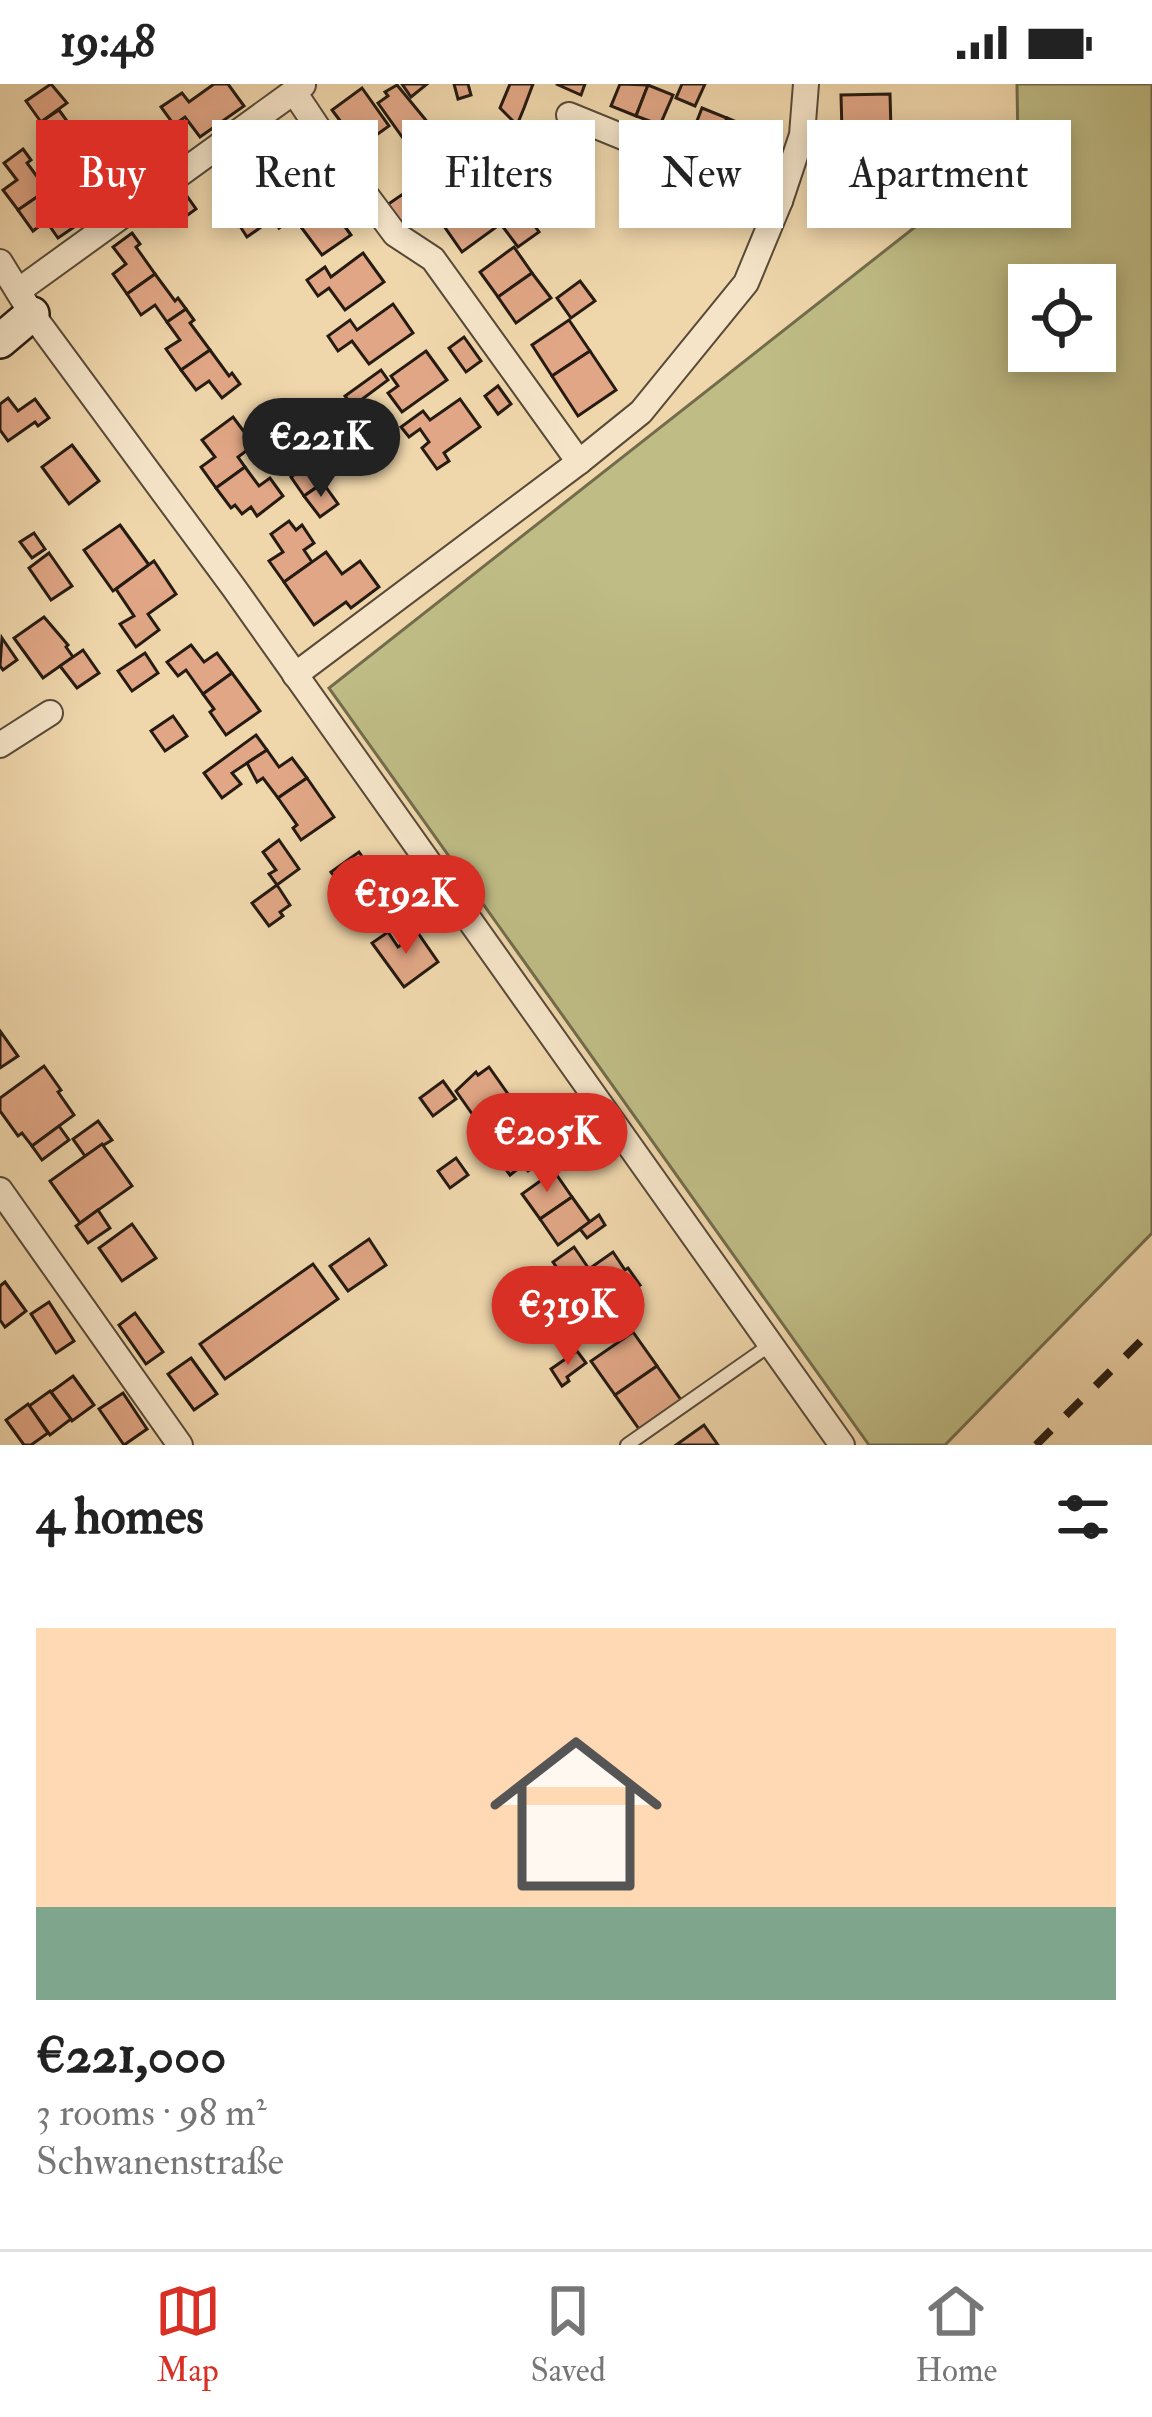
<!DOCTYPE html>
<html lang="en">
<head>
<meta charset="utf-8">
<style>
  :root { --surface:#fff; --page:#f2f2f2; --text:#222; --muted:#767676; --line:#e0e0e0; --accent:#d93025 }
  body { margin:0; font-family:"IM FELL Double Pica",serif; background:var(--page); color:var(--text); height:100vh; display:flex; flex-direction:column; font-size:45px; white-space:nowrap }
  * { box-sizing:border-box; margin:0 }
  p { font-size:39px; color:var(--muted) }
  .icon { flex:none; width:66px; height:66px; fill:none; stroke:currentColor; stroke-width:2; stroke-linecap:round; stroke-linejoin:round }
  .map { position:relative; height:1361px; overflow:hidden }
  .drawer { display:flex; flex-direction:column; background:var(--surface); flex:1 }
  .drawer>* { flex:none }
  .top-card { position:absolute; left:36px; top:36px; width:1080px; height:108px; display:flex; gap:24px }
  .buttons { position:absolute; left:1008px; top:180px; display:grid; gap:24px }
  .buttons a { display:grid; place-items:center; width:108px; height:108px; border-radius:0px; background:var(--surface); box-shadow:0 6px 18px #0003; font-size:60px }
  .price { position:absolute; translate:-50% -102px; padding:0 27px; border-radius:42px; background:var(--accent); color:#fff; font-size:39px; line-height:78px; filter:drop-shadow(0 3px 6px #0008) }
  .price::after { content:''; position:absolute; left:50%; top:72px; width:36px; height:27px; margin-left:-18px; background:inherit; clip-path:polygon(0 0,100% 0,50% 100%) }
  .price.current { background:#222; color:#fff }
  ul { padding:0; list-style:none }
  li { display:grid; align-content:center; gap:24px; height:636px; padding:0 36px }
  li+li { border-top:3px solid var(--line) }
  li span { display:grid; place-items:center; height:372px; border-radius:0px; color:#555 }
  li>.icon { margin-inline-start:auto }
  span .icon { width:216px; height:216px; fill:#fffc; stroke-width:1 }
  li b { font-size:51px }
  h2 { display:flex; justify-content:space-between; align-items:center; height:144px; padding:0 36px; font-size:51px }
  .pill { padding:0 42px; border-radius:0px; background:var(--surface); box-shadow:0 6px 18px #0003; font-size:42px; line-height:108px }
  .pill.current { background:var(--accent); color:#fff }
  .status { display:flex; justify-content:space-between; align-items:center; height:84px; padding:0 60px; background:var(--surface); direction:ltr }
  .status svg { height:33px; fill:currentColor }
  .menu { display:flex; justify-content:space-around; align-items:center; height:168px; border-top:3px solid var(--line); background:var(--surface); font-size:33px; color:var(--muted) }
  .menu a { display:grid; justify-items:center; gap:6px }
  .menu .current { color:var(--accent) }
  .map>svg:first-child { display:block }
  .green { fill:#bfbc85; stroke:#726c4c; stroke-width:3; fill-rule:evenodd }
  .building { fill:#e0a685; stroke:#261b12; stroke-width:3 }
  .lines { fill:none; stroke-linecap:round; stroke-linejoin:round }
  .lane-casing { stroke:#584a38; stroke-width:16 }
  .street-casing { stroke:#584a38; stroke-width:28 }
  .secondary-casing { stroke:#261b12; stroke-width:38 }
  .lane { stroke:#f5e4c8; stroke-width:12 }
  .street { stroke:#f5e4c8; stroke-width:24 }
  .secondary { stroke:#f5e4c8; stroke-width:33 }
  .rail { stroke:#261b12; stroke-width:8; stroke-dasharray:21 21; stroke-linecap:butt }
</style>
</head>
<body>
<div class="status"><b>19:48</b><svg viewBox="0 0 49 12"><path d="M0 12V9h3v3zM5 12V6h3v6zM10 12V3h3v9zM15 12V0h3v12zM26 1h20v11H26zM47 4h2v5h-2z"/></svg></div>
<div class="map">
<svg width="1152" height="1361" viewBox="0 0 1152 1361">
  <rect width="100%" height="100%" fill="#efd6ab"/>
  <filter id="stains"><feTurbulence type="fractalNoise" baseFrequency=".00167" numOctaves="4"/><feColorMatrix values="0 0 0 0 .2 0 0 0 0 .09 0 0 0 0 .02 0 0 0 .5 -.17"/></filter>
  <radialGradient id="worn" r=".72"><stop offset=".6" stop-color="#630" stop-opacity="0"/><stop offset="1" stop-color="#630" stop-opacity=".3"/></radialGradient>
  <path class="green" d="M 1017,0 L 1152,0 L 1152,1149 L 945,1361 L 869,1361 L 329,604 L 1018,62 ZM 1029,201 L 1095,201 L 1095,267 L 1029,267 Z"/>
  <g class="building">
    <polygon points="51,0 67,19 41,38 26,17"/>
    <polygon points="214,0 228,0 244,22 200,53 185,33 174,41 161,23 182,9 189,18"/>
    <polygon points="402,0 427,0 411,13"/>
    <polygon points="454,0 468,0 471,11 458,15"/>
    <polygon points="533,0 524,24 517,41 500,24 510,0"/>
    <polygon points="556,0 585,0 581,11"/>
    <polygon points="620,0 648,1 636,32 611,22"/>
    <polygon points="682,0 705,0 695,22 676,14"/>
    <polygon points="397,1 434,46 410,64 378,19 388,12 385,8"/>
    <polygon points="648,1 673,11 660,41 636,32"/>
    <polygon points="362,4 389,42 375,52 368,42 353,54 332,26"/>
    <polygon points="890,10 891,47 842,48 841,11"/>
    <polygon points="702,24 727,34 714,65 690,55"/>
    <polygon points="59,26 75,48 57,60 41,38"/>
    <polygon points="727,34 751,44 738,75 714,65"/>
    <polygon points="276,48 296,76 261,101 241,73"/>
    <polygon points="23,65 31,76 27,79 47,106 18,126 3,106 17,96 4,79"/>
    <polygon points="866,69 895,70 895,83 865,82"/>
    <polygon points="461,73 472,88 431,116 420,102"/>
    <polygon points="870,86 870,129 835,129 835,87"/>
    <polygon points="463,93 460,96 477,118 448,139 431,116"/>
    <polygon points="310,94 330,122 301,143 294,133 279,144 266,125"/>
    <polygon points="182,105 196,125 174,141 160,121"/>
    <polygon points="47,106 66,132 69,129 77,141 58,154 46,137 33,147 18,126"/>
    <polygon points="403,110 416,128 398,142 384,123"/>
    <polygon points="477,118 495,144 462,168 444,142"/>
    <polygon points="251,122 264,141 247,153 234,133"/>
    <polygon points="330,122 351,151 322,171 301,143"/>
    <polygon points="524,127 539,148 518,163 503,143"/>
    <polygon points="132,149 140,160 136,163 155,190 127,210 113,190 126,180 113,163"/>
    <polygon points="514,163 532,189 498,213 480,188"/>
    <polygon points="363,169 384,198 345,226 329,204 318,212 307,196 325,183 331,193"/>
    <polygon points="532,189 551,214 516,239 498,213"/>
    <polygon points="155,190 175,217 178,214 186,225 167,238 155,221 141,231 127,210"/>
    <polygon points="580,197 595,217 571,234 557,214"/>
    <polygon points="393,220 413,249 369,280 352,257 338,267 328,252 350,236 357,246"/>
    <polygon points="186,225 194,236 190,239 210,266 181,286 166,265 180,256 167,238"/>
    <polygon points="569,236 590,267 552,292 532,261"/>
    <polygon points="464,253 481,277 466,288 449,264"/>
    <polygon points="210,266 229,292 232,289 240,300 222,314 209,297 196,306 181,286"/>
    <polygon points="426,267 447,296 402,328 388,309 398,302 391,292"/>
    <polygon points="590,267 616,306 578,332 552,292"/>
    <polygon points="381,286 388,296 353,322 345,312"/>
    <polygon points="498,302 511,320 498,330 485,312"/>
    <polygon points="8,314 18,327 35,315 49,334 38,342 35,338 8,357 0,346 0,320"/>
    <polygon points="460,315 480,343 444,369 449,377 437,385 422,364 429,358 420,345 409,353 401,343 423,327 430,336"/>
    <polygon points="233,333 254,361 238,373 245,383 216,404 201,383 215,373 202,356"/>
    <polygon points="72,361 99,397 69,420 42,383"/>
    <polygon points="331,376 339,387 304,412 291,393 308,380 315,388"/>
    <polygon points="245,383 259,402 270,394 283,412 257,432 251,423 242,430 235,421 231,424 216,404"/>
    <polygon points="323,399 338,420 320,433 304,412"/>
    <polygon points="289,437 296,446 302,441 314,459 304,466 312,478 284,498 269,477 283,468 271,450"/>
    <polygon points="120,441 149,481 113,507 84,466"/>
    <polygon points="34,449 45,465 32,474 20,458"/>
    <polygon points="326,468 342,490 360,477 379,503 351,524 346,518 314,541 284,498"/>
    <polygon points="49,469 72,502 51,516 29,484"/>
    <polygon points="154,477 176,510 148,530 159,546 136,563 120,540 134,532 116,505"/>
    <polygon points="44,533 68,561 66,563 73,573 43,594 14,554"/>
    <polygon points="2,554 17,576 3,586 0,582"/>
    <polygon points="191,561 204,578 217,569 232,589 203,610 186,586 178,592 167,578"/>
    <polygon points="83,566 99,589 77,604 60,582"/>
    <polygon points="145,569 158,589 132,607 118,587"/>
    <polygon points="232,589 260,627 226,651 210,628 214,625 203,610"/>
    <polygon points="173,632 187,652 165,667 151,647"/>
    <polygon points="256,651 267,666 232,689 241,700 222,714 204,689"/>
    <polygon points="267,666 279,683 292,674 307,694 278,714 263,694 257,698 247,679"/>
    <polygon points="307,694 334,733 301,756 293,744 297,741 278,714"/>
    <polygon points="279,756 299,785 277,801 269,790 276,786 263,768"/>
    <polygon points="359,768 377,794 350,814 331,788"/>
    <polygon points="277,801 290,821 280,828 283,832 269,842 252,819"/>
    <polygon points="388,848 398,863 418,849 438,878 404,903 372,859"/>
    <polygon points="0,947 18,972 0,984"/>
    <polygon points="44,982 61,1006 58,1008 74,1031 32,1062 22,1049 18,1052 0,1027 0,1014"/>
    <polygon points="489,983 508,1010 497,1018 500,1022 488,1030 486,1026 475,1034 456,1007 476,988 478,991"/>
    <polygon points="443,997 456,1015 433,1032 420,1014"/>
    <polygon points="98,1037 112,1056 85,1072 73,1055"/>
    <polygon points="59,1042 69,1056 42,1076 32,1062"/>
    <polygon points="524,1047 544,1075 528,1087 523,1081 510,1091 489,1062 507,1050 511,1056"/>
    <polygon points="102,1060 132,1102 80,1139 50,1097"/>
    <polygon points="456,1074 468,1091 450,1104 438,1087"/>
    <polygon points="554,1087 572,1113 540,1135 522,1110"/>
    <polygon points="572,1113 590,1138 558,1161 540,1135"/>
    <polygon points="98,1126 110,1144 88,1159 76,1142"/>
    <polygon points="599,1131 605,1141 587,1154 580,1145"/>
    <polygon points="132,1140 156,1174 122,1197 99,1164"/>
    <polygon points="369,1155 386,1181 348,1207 330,1182"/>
    <polygon points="574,1163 589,1185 613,1168 625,1186 628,1184 640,1201 609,1222 594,1200 576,1211 553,1178"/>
    <polygon points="313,1180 338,1215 225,1295 200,1260"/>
    <polygon points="5,1198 26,1227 5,1243 0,1236 0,1202"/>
    <polygon points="49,1218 74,1257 56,1269 31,1230"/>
    <polygon points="135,1229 163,1268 146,1280 119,1241"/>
    <polygon points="633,1248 657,1282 615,1311 591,1277"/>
    <polygon points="577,1267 586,1279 567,1293 569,1297 562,1302 551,1285"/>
    <polygon points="191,1274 217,1310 194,1326 168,1290"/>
    <polygon points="657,1282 681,1316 639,1345 615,1311"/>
    <polygon points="73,1292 94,1321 72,1337 51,1308"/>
    <polygon points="50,1307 71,1335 50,1351 29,1322"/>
    <polygon points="123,1309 147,1345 124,1361 99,1325"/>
    <polygon points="28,1320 48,1349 31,1361 24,1361 6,1336"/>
    <polygon points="704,1341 718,1361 676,1361"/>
  </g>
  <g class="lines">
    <g class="lane-casing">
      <polyline id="lane" points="627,1361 770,1261"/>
    </g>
    <g class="street-casing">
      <g id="street">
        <polyline points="294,8 334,68 395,150 433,175 579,378"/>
        <polyline points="569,31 780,117"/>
        <polyline points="0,178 32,230 234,504 842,1361"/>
        <polyline points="18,207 303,1"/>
        <polyline points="295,591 579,378 641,328 746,199 780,117 802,51 806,0"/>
        <polyline points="0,661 50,629"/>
        <polyline points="0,1106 180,1361"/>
      </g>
    </g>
    <g class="secondary-casing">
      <polyline id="secondary" points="0,257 32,230"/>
    </g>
    <use href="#lane" class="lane"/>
    <use href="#street" class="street"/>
    <use href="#secondary" class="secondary"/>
    <polyline class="rail" points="1036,1361 1152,1246"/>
  </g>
  <rect width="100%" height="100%" filter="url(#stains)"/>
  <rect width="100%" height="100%" fill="url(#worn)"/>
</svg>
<div class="buttons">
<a><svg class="icon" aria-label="locate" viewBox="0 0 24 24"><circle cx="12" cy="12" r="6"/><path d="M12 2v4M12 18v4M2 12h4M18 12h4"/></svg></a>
</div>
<b class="price current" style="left:321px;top:416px">€221K</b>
<b class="price" style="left:406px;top:873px">€192K</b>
<b class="price" style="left:547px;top:1111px">€205K</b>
<b class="price" style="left:568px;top:1284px">€319K</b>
<div class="top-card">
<a class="pill current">Buy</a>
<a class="pill">Rent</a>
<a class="pill">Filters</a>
<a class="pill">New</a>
<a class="pill">Apartment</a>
</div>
</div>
<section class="drawer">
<h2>4 homes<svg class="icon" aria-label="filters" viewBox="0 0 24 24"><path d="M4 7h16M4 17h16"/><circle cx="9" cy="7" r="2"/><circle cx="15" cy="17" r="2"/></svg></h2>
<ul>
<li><span style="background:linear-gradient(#ffd9b3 75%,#7fa58c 0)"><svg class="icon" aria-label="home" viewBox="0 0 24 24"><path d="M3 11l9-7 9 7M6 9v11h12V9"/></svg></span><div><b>€221,000</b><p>3 rooms · 98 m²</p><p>Schwanenstraße</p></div></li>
</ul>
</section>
<nav class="menu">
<a class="current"><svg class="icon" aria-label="map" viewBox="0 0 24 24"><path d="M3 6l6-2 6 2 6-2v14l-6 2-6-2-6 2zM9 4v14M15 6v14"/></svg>Map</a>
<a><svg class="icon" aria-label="saved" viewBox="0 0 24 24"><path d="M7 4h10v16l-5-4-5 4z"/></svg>Saved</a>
<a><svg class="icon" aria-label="home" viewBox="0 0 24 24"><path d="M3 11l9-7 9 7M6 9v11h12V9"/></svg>Home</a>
</nav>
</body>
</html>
